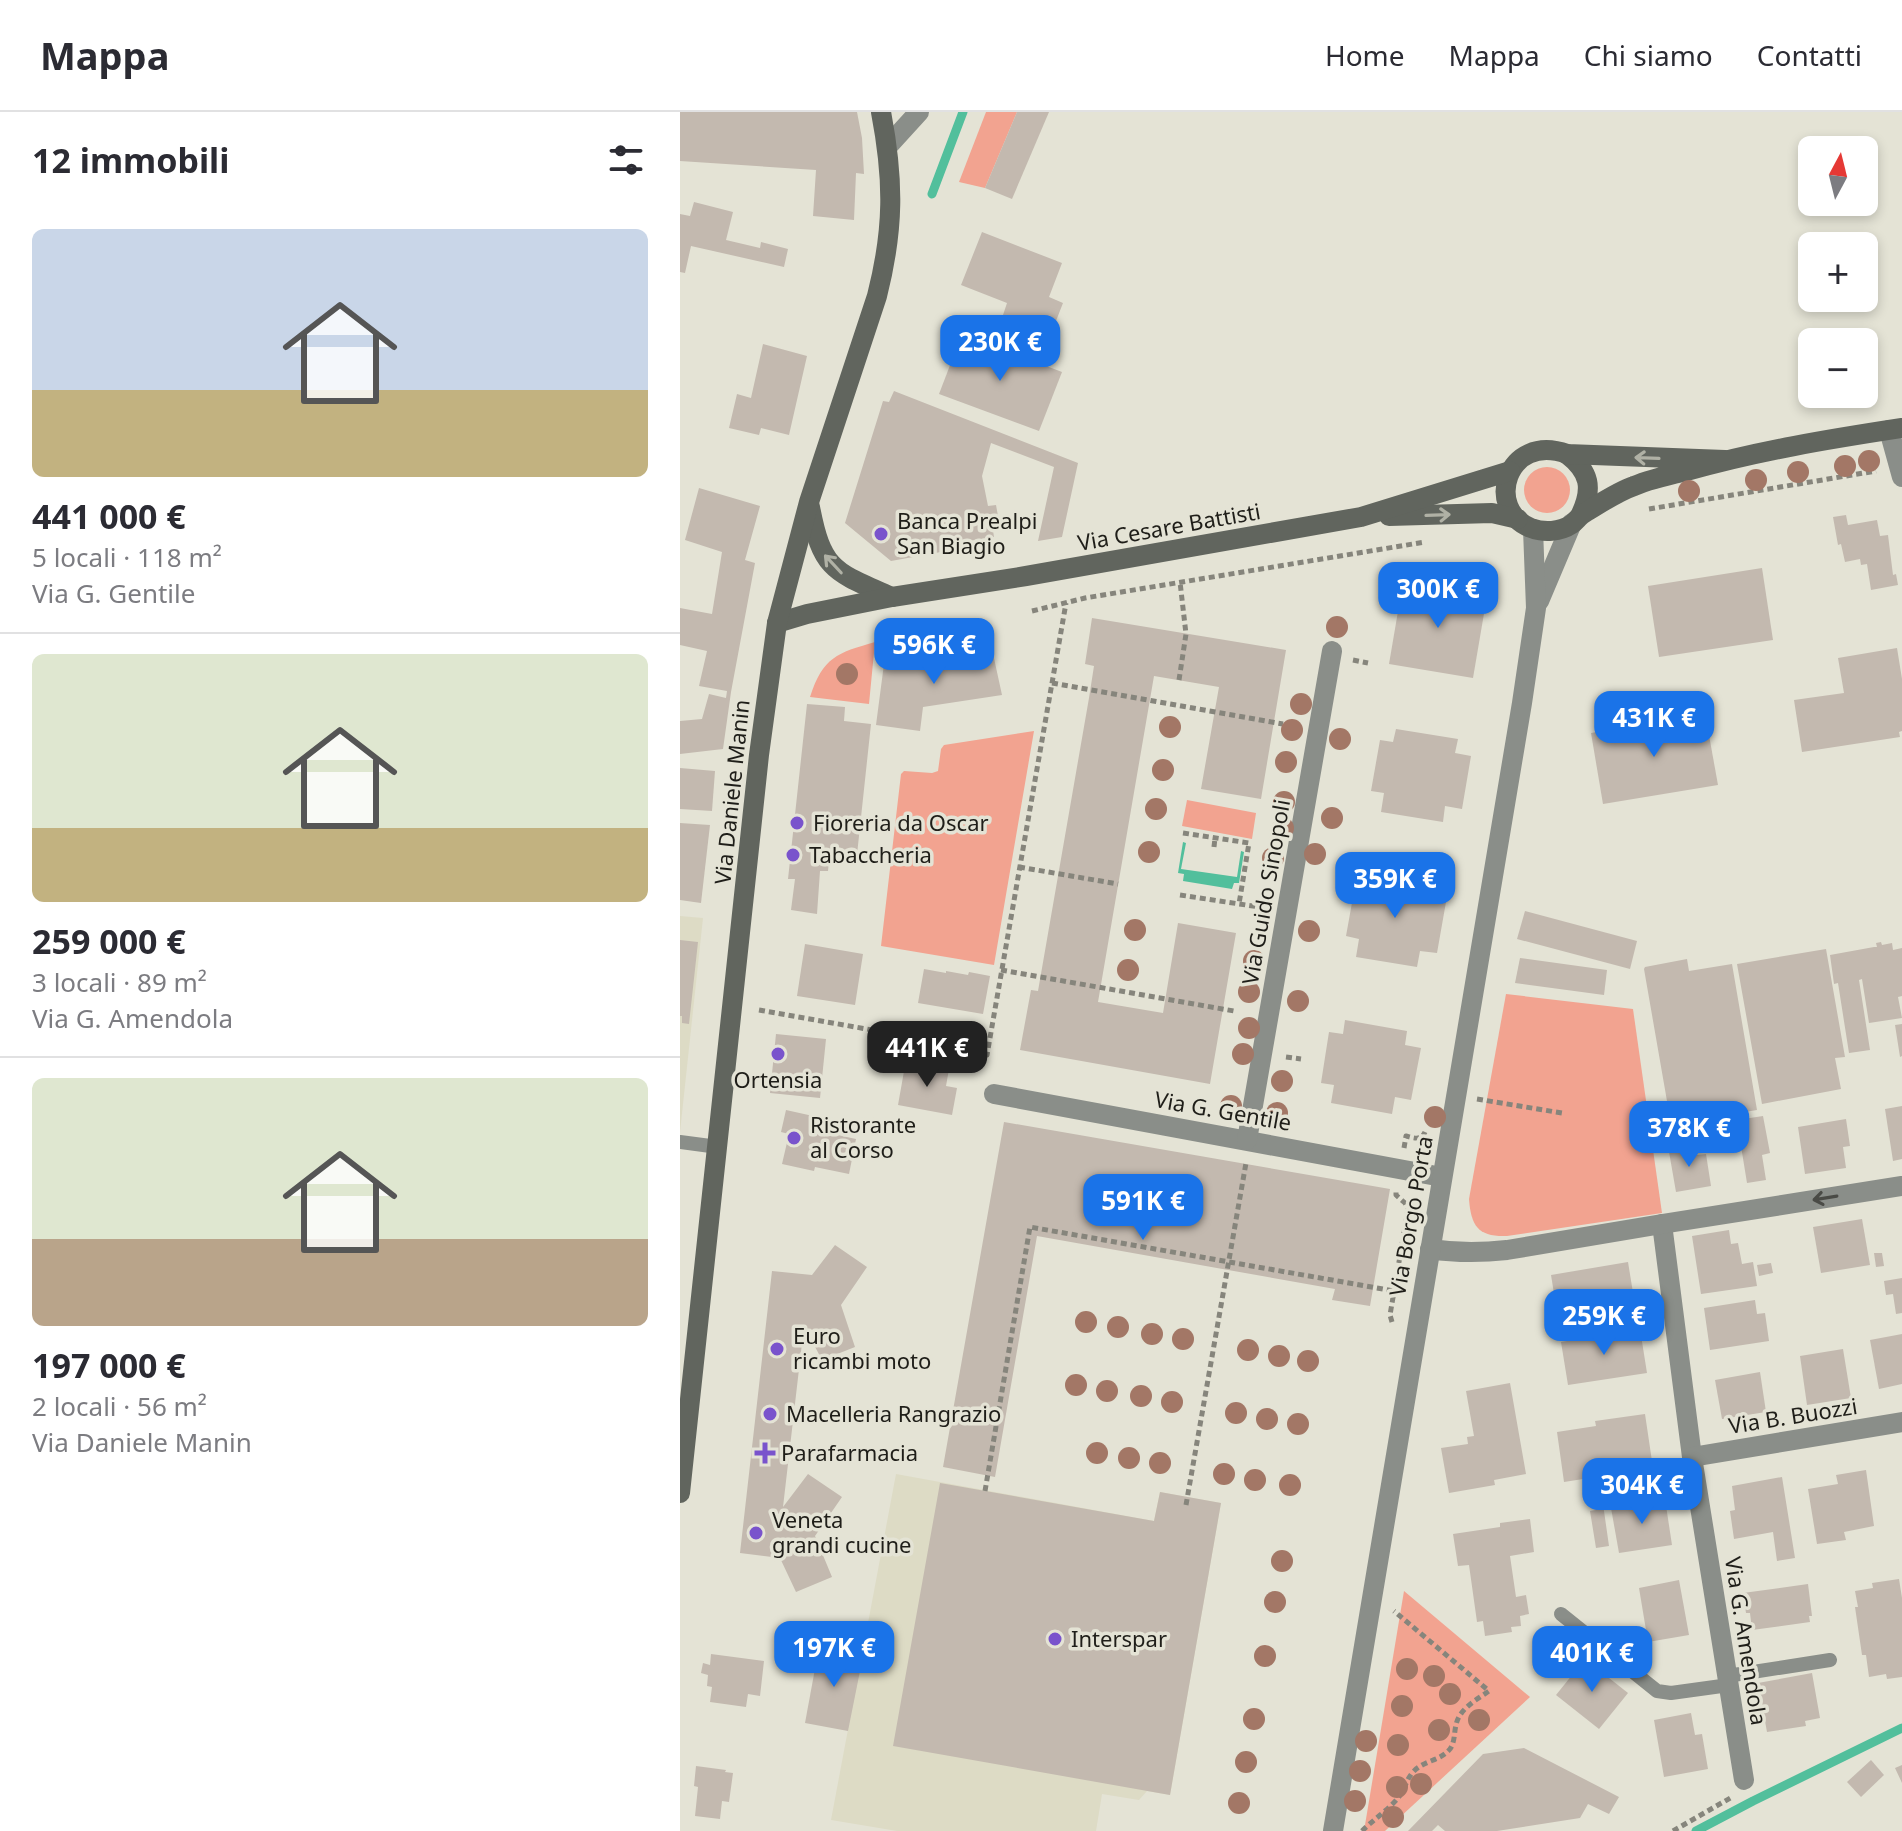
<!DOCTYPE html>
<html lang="it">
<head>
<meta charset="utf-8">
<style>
  :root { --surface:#fff; --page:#f2f2f3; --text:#2b2b33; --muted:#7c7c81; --line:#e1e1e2; --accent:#1a73e8 }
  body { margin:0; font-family:"Noto Sans",sans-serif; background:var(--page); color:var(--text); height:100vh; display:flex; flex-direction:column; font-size:30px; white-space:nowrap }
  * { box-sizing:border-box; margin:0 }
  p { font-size:26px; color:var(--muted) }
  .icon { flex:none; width:44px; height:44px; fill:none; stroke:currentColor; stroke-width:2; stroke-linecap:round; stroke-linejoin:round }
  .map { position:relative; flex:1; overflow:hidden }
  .details { display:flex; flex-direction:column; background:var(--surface); width:680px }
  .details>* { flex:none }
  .needle { width:52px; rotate:7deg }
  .fabs { position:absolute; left:1118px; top:24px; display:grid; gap:16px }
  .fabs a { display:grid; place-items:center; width:80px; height:80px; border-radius:12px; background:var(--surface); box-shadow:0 4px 12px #0003; font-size:40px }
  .price { position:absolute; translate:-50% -68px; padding:0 18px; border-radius:16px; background:var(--accent); color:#fff; font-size:26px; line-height:52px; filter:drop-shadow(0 2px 4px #0008) }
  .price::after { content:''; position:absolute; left:50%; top:48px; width:24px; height:18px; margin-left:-12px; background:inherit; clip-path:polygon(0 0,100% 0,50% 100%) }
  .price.current { background:#222; color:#fff }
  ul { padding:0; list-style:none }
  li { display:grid; align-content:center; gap:16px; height:424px; padding:0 32px }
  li+li { border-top:2px solid var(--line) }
  li span { display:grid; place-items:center; height:248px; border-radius:12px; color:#555 }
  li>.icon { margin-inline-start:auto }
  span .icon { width:144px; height:144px; fill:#fffc; stroke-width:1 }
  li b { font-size:34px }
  h2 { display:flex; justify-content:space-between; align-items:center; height:96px; padding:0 32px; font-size:34px }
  header { display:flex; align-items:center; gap:48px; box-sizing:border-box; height:112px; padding:0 40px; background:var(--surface); border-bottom:2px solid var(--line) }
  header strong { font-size:38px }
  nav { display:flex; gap:44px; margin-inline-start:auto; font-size:28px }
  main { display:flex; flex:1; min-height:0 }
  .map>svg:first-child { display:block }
  .built { fill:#dddbc5 }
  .green { fill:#f2a390 }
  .water { fill:#52bf9c }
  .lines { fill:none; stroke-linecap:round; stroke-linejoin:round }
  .stream { stroke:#52bf9c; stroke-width:9 }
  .building { fill:#c3b9af }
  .path { stroke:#86857c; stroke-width:5; stroke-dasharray:6 4; stroke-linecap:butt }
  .lane { stroke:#8a8e89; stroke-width:14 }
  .street { stroke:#8a8e89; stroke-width:20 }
  .secondary { stroke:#61655e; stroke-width:20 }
  .tree { fill:#a37766 }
  .oneway { stroke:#b0b1a5 }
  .oneway2 { stroke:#4a4b46 }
  .poi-dot { fill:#7953cc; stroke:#e4e3d5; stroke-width:3 }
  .labels { text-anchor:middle; stroke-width:7; stroke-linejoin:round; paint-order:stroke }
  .poi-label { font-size:22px; fill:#1f1e19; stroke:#e4e3d5; text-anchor:start }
  .street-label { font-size:22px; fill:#1f1e19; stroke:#e4e3d5 }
</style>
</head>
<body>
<header>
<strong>Mappa</strong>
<nav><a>Home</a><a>Mappa</a><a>Chi siamo</a><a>Contatti</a></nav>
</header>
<main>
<section class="details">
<h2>12 immobili<svg class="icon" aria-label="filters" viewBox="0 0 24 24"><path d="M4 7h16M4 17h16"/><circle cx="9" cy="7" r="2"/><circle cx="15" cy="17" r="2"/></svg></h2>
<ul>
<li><span style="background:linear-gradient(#c9d6e8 65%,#c2b280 0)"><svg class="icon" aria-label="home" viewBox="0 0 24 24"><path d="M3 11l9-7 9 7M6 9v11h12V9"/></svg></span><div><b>441 000 €</b><p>5 locali · 118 m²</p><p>Via G. Gentile</p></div></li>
<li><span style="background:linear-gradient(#dfe7d0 70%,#c2b280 0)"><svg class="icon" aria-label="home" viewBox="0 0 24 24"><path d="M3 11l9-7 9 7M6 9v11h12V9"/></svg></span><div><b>259 000 €</b><p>3 locali · 89 m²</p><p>Via G. Amendola</p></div></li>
<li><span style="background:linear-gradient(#dfe7d0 65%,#b9a48a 0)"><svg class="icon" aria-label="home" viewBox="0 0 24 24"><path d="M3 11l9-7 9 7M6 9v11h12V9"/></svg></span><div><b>197 000 €</b><p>2 locali · 56 m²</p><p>Via Daniele Manin</p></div></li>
</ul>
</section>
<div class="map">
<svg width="1222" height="1719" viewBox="0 0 1222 1719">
  <rect width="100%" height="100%" fill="#e4e3d5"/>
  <g class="built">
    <polygon points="0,804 23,806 0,1020"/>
    <polygon points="216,1362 474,1409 480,1380 541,1391 490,1683 467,1679 459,1688 422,1682 416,1719 217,1719 151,1708"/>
  </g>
  <g class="green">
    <polygon points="306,0 337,0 305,76 279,70"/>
    <circle cx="867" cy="378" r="23"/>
    <path d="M 195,530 L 189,592 L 130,585 C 143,545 157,541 195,530 Z"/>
    <polygon points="354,619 314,853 201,834 221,662 224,659 252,661 258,659 261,637 264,633"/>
    <polygon points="507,688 576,701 572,727 502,714"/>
    <path d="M 826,882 L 953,897 L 982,1101 L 827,1124 C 799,1125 791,1115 789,1087 Z"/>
    <polygon points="724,1479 850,1585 705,1719 684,1719"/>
  </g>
  <polygon class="water" points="503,730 506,731 501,757 557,765 561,739 564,740 559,771 554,771 552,777 503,769 504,762 498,761"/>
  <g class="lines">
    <g class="stream">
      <polyline points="252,82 283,0"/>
      <polyline points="1016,1719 1073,1689 1222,1616"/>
    </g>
  </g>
  <g class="building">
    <polygon points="0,0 177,0 182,26 184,62 176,61 174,108 133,104 136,58 0,49"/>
    <polygon points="337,0 369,0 332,87 305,76"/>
    <polygon points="14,90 53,100 46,128 80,136 81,130 108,137 104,155 11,134 5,161 0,160 0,102 10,104"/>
    <polygon points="302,120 382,151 369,185 383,191 369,227 321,209 327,191 281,173"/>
    <polygon points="282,222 382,260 359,319 259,282"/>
    <polygon points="83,232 127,244 109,323 81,316 79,323 49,316 57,282 71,286"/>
    <polygon points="214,279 398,351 382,425 358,429 374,355 311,331 302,364 308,394 316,393 318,404 311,405 314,425 283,430 283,436 211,449 165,411 203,289 209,290"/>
    <polygon points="19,376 80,394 65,448 75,451 51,580 43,637 0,642 0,609 22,607 29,582 46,586 47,579 19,574 27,539 0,533 0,496 32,502 42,440 5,428"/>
    <polygon points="1166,403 1168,413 1197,408 1200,424 1208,423 1213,463 1216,462 1218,473 1191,478 1187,452 1181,453 1180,447 1165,450 1161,432 1158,433 1153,405"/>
    <polygon points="1082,456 1093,528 979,545 968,474"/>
    <polygon points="723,470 807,484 793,566 709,552"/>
    <polygon points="412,506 606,538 581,687 521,677 539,575 474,564 418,890 483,901 498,811 556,821 530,972 340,938 351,878 358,879 409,586 414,554 405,552"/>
    <polygon points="1217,536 1222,567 1222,619 1219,620 1220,625 1122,640 1114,588 1164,581 1158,546"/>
    <polygon points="312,537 322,583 243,595 240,619 196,613 204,552"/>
    <polygon points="127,592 165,595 164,609 191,612 176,752 149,749 148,759 140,759 137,802 111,798 115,767 108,767"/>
    <polygon points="1025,601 1038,673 923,692 911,621"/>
    <polygon points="716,617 778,627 775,641 791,644 782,697 765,694 763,710 701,700 704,681 691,679 700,628 713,630"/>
    <polygon points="0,656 35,659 32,699 0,697"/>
    <polygon points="0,711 30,713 21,791 0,788"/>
    <polygon points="691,762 753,773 750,787 766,790 757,841 740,839 737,855 676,845 679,827 666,824 675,774 688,776"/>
    <polygon points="845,799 957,829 950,857 837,827"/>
    <polygon points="0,828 18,830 9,912 2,911 2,904 0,904"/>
    <polygon points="1201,830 1202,833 1212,831 1213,838 1222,836 1222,884 1218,885 1222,906 1189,911 1182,867 1179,868 1190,938 1169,941 1158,871 1154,872 1150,843 1194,835 1197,835 1196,831"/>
    <polygon points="125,832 183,842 175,893 117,884"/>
    <polygon points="1146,837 1165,945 1155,946 1161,977 1082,992 1057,852"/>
    <polygon points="840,846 927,858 924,883 835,871"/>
    <polygon points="1007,847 1009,859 1052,852 1077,998 991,1012 964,857 965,855"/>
    <polygon points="244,857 266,861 266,859 288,863 289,860 310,864 303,902 238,891"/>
    <polygon points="665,908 727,919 725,933 741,936 731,988 715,985 712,1002 651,991 654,973 641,971 646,939 649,920 663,922"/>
    <polygon points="1222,912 1222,944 1220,945 1215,913"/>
    <polygon points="96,922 146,927 140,986 90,981"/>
    <polygon points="226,948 269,957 266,974 277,976 272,1003 218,993"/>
    <polygon points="1222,994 1222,1047 1213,1049 1205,997"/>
    <polygon points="106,998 142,1006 139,1019 176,1027 169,1062 135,1055 134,1059 102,1052 109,1022 101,1020"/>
    <polygon points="1083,1004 1090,1041 1082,1043 1086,1068 1067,1071 1060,1028 1048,1030 1044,1010"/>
    <polygon points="1166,1007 1170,1034 1163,1035 1166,1056 1125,1062 1118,1015"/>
    <polygon points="324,1010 710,1077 690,1194 652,1188 655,1177 357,1124 315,1365 263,1355"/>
    <polygon points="1006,1031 1008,1044 1026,1042 1031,1074 996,1080 988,1034"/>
    <polygon points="1182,1107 1190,1153 1141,1161 1133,1115"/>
    <polygon points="1049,1118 1051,1132 1058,1131 1062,1152 1073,1150 1077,1174 1021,1182 1012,1124"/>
    <polygon points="155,1133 187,1155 161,1193 175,1235 142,1248 124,1214 103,1395 128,1362 162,1385 135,1424 152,1465 116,1480 100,1446 60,1441 92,1159 132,1163"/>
    <polygon points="1194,1141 1202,1141 1204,1154 1196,1155"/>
    <polygon points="948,1150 955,1193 878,1206 871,1163"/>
    <polygon points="1091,1151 1093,1161 1079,1164 1077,1153"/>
    <polygon points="1222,1166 1222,1201 1216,1202 1213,1182 1206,1183 1204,1169"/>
    <polygon points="1075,1188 1077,1202 1085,1201 1089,1229 1030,1238 1024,1196"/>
    <polygon points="960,1217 967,1261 888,1273 881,1230"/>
    <polygon points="1222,1222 1222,1272 1199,1277 1190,1228"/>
    <polygon points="1163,1237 1171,1286 1127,1293 1120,1244"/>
    <polygon points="1080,1260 1086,1300 1042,1307 1035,1268"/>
    <polygon points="830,1271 846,1362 814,1368 815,1373 769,1381 761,1336 788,1332 787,1325 794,1324 786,1279"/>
    <polygon points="965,1302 973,1356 884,1370 877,1320 916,1314 915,1309"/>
    <polygon points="1186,1358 1194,1414 1164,1420 1166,1428 1137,1432 1128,1377 1158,1372 1156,1363"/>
    <polygon points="1102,1365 1115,1446 1097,1449 1093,1420 1054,1427 1050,1399 1055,1398 1052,1374"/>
    <polygon points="260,1371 474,1409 480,1380 541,1391 490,1683 213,1634"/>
    <polygon points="985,1387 992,1433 939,1441 931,1396"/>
    <polygon points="923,1392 929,1434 916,1436 910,1399 916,1398 915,1393"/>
    <polygon points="850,1407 854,1440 830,1444 836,1485 846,1483 849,1502 840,1504 841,1514 831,1515 832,1520 805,1524 803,1509 797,1510 789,1453 778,1454 773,1422 820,1415 820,1411"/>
    <polygon points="1219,1467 1222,1486 1222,1565 1207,1567 1206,1562 1189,1565 1186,1543 1182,1543 1175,1495 1178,1495 1175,1479 1193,1476 1192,1471"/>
    <polygon points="999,1468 1009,1523 968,1530 959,1476"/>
    <polygon points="1128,1472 1132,1504 1129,1504 1130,1510 1072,1518 1070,1501 1066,1501 1063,1481"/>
    <polygon points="139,1535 183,1544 168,1619 125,1611"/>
    <polygon points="31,1542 84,1549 80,1584 68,1582 66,1595 30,1590 32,1575 27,1574 28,1563 21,1561 23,1551 30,1553"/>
    <polygon points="905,1547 948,1581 919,1617 876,1583"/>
    <polygon points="1132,1561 1140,1606 1125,1609 1126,1614 1087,1620 1078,1571"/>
    <polygon points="1011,1601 1015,1623 1022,1622 1028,1657 984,1665 974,1608"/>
    <polygon points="844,1636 939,1685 929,1702 908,1692 900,1706 817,1719 765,1719 758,1713 752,1719 728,1719 803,1642"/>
    <polygon points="1191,1648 1204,1663 1181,1685 1167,1670"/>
    <polygon points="1222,1653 1222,1671 1215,1656"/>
    <polygon points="16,1654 46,1658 45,1660 53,1661 49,1690 42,1689 40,1707 15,1704 18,1675 14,1674"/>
  </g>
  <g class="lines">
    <g class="path">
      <polyline points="969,397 1196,359"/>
      <polyline points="352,499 405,486 745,430"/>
      <polyline points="673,548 688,551"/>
      <polyline points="499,568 506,522 500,470"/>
      <polyline points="372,571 603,612"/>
      <polyline points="503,721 569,731 559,792"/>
      <polyline points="534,735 535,726"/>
      <polyline points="339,755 438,772"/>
      <polyline points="500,783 586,796"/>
      <polyline points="321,858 554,899"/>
      <polyline points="79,898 215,922 265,937 307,943 386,491"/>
      <polyline points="606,945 621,947"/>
      <polyline points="797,987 882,1001"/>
      <path d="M 724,1036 L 726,1024 C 734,1026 741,1029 745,1020"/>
      <polyline points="712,1210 710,1203 728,1097 725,1091 716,1083 716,1079"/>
      <polyline points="305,1379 350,1115 720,1180"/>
      <polyline points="506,1393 566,1051"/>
      <path d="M 682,1719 C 693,1708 708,1698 718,1686 C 725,1678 726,1667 734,1659 C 745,1648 760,1649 770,1637 C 775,1630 774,1621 776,1613 C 779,1597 796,1588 809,1579 L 714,1499"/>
      <polyline points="993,1719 1052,1685"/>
    </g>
    <g class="lane">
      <polyline points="0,1030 38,1035"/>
      <polyline points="881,1502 977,1579 991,1581 1049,1573"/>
      <polyline points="1047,1564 1150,1548"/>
    </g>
    <g class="street">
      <polyline points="208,34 239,0"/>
      <polyline points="1209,318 1222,365"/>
      <polyline points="859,489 892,411"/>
      <polyline points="314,982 762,1065"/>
      <polyline points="567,1028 652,539"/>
      <polyline points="982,1112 1012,1345 1064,1668"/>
      <path d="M 750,1137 C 776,1141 800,1141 827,1138 L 982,1112 L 1222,1074"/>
      <polyline points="1012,1345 1222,1310"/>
      <polyline points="653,1719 842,591 856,496 853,417"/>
    </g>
    <g class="secondary">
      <path d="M 887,342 C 910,360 913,376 901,402"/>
      <path d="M 1045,348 L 887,342 C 826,320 804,398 851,416 C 864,421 880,420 892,412 C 897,408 900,403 906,400 C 921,391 937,380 954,374 C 970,367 989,363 1007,359 C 1077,339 1150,327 1222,316"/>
      <path d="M 130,395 C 142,459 155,460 212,485"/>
      <polyline points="709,404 812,401 838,407"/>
      <polyline points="97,511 127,502 212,485 346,464 681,405 830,359"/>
      <path d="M 0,1381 L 79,643 L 97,511 L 129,390 L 197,184 C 214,117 214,68 201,0"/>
    </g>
  </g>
  <g class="tree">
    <circle cx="1189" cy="349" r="11"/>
    <circle cx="1165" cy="354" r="11"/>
    <circle cx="1118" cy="360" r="11"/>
    <circle cx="1076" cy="368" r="11"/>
    <circle cx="1009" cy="379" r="11"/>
    <circle cx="657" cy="515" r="11"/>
    <circle cx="167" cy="562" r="11"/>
    <circle cx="621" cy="592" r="11"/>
    <circle cx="490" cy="615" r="11"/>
    <circle cx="612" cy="618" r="11"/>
    <circle cx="660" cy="627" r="11"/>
    <circle cx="606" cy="650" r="11"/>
    <circle cx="483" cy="658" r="11"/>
    <circle cx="604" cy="690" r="11"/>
    <circle cx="476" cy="697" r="11"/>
    <circle cx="652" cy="706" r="11"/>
    <circle cx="603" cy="716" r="11"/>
    <circle cx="469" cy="740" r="11"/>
    <circle cx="635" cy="742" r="11"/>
    <circle cx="593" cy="746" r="11"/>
    <circle cx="455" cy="818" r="11"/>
    <circle cx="629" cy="819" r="11"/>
    <circle cx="574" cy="849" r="11"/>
    <circle cx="448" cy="858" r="11"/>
    <circle cx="569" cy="880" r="11"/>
    <circle cx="618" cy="889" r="11"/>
    <circle cx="569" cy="916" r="11"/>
    <circle cx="563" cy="942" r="11"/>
    <circle cx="602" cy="969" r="11"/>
    <circle cx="551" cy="994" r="11"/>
    <circle cx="597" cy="1001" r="11"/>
    <circle cx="755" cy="1005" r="11"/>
    <circle cx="406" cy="1210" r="11"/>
    <circle cx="438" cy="1215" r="11"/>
    <circle cx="472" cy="1222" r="11"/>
    <circle cx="503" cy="1227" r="11"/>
    <circle cx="568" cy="1238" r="11"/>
    <circle cx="599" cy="1244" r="11"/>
    <circle cx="628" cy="1249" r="11"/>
    <circle cx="396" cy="1273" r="11"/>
    <circle cx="427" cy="1279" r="11"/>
    <circle cx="461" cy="1284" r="11"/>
    <circle cx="492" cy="1290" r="11"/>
    <circle cx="556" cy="1301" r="11"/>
    <circle cx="587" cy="1307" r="11"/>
    <circle cx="618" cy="1312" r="11"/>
    <circle cx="417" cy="1341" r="11"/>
    <circle cx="449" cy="1346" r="11"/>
    <circle cx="480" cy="1351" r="11"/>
    <circle cx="544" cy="1362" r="11"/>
    <circle cx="575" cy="1368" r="11"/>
    <circle cx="610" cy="1373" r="11"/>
    <circle cx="602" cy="1449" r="11"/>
    <circle cx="595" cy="1490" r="11"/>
    <circle cx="585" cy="1544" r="11"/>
    <circle cx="727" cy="1557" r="11"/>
    <circle cx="754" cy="1564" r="11"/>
    <circle cx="770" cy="1582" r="11"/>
    <circle cx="722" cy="1594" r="11"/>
    <circle cx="574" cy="1607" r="11"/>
    <circle cx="799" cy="1608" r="11"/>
    <circle cx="759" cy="1618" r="11"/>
    <circle cx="686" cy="1629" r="11"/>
    <circle cx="718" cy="1633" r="11"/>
    <circle cx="566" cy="1650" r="11"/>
    <circle cx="680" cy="1659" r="11"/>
    <circle cx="741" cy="1672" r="11"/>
    <circle cx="717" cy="1675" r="11"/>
    <circle cx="675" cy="1689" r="11"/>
    <circle cx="559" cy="1691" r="11"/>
    <circle cx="713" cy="1705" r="11"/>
  </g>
  <defs><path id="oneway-shaft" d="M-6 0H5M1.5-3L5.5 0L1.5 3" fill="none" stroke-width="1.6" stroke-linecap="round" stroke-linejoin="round" transform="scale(2)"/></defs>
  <g class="oneway">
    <use href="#oneway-shaft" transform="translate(967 346) rotate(-178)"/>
    <use href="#oneway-shaft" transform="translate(758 403) rotate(-2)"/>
    <use href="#oneway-shaft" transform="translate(153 452) rotate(-133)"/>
  </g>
  <use class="oneway2" href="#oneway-shaft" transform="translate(1145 1086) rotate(171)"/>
  <g class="poi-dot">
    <circle cx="201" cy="422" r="8"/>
    <circle cx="117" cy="711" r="8"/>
    <circle cx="113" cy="743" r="8"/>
    <circle cx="98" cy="942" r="8"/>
    <circle cx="114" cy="1026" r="8"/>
    <circle cx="97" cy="1237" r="8"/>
    <circle cx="90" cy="1302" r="8"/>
    <path d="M81 1329h8v8h8v8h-8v8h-8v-8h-8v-8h8z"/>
    <circle cx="76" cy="1421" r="8"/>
    <circle cx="375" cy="1527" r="8"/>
  </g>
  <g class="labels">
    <g class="poi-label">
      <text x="217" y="417">Banca Prealpi<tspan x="217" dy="25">San Biagio</tspan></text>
      <text x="133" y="719">Fioreria da Oscar</text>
      <text x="129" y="751">Tabaccheria</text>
      <text x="98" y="976" text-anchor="middle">Ortensia</text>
      <text x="130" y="1021">Ristorante<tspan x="130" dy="25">al Corso</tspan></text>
      <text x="113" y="1232">Euro<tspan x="113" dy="25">ricambi moto</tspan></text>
      <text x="106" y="1310">Macelleria Rangrazio</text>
      <text x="101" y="1349">Parafarmacia</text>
      <text x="92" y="1416">Veneta<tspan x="92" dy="25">grandi cucine</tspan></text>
      <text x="391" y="1535">Interspar</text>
    </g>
    <g class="street-label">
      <text transform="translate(489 415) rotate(-10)" y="8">Via Cesare Battisti</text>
      <text transform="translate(52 680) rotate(-84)" y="8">Via Daniele Manin</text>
      <text transform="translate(586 780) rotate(-80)" y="8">Via Guido Sinopoli</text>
      <text transform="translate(543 999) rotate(10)" y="8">Via G. Gentile</text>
      <text transform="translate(731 1104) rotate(-80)" y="8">Via Borgo Porta</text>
      <text transform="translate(1113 1304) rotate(-9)" y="8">Via B. Buozzi</text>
      <text transform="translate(1066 1529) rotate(81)" y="8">Via G. Amendola</text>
    </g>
  </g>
</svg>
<div class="fabs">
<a><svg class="needle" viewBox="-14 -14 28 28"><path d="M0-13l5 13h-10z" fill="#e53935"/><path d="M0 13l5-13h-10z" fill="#7c7c81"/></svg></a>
<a>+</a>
<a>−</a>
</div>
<b class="price" style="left:320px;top:271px">230K €</b>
<b class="price" style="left:758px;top:518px">300K €</b>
<b class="price" style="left:254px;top:574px">596K €</b>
<b class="price" style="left:974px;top:647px">431K €</b>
<b class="price" style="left:715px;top:808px">359K €</b>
<b class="price current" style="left:247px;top:977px">441K €</b>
<b class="price" style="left:1009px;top:1057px">378K €</b>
<b class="price" style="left:463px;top:1130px">591K €</b>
<b class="price" style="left:924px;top:1245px">259K €</b>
<b class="price" style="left:962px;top:1414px">304K €</b>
<b class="price" style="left:154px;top:1577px">197K €</b>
<b class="price" style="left:912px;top:1582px">401K €</b>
</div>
</main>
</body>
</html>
